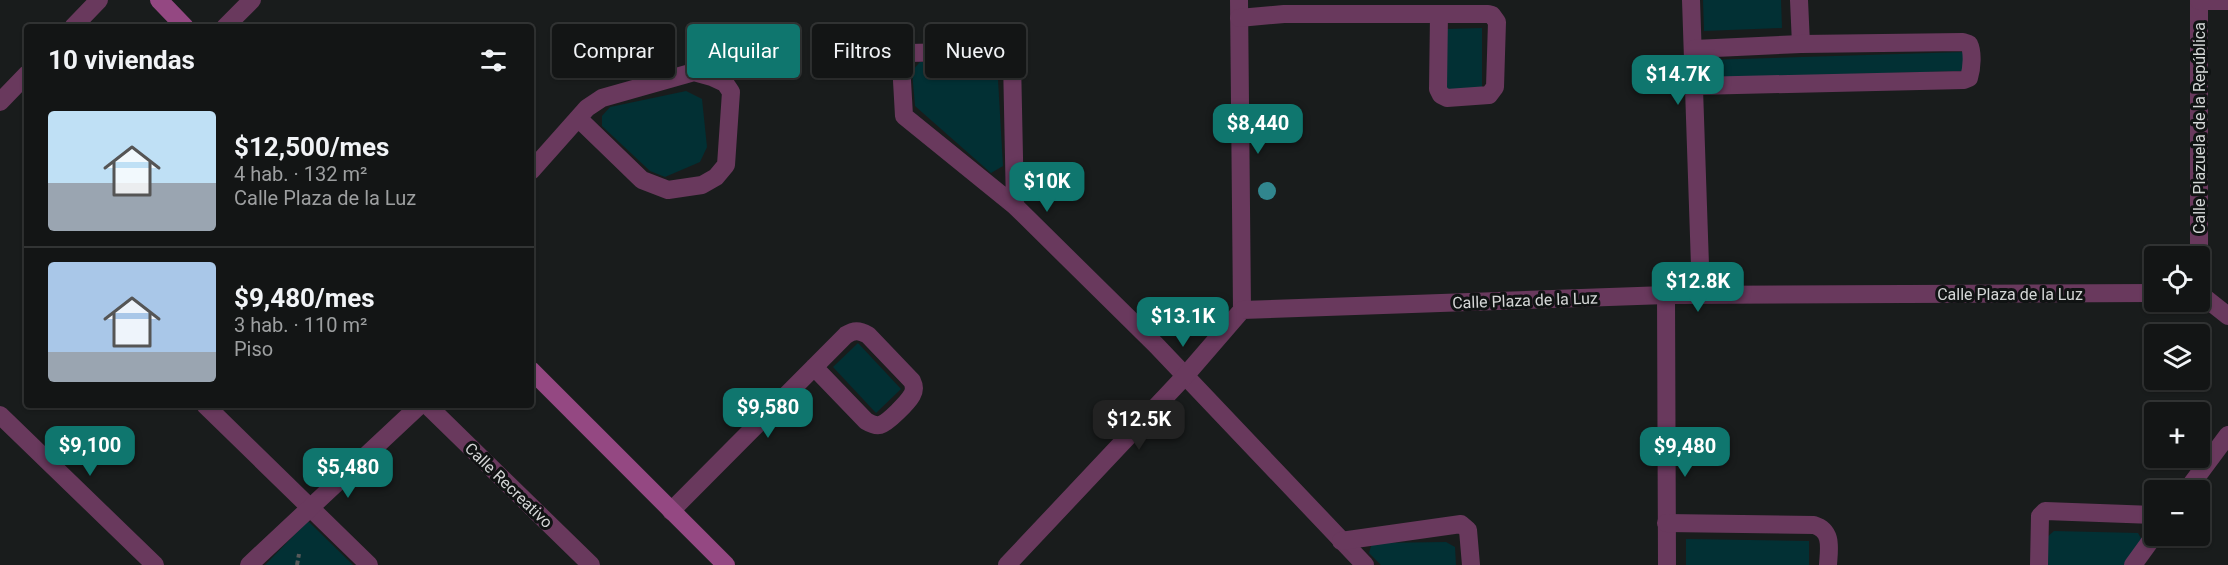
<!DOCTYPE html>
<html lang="es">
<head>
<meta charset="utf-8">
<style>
  :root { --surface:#131515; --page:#1c1e1e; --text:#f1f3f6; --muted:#9d9fa0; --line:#323434; --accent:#0f766e }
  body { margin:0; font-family:Roboto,sans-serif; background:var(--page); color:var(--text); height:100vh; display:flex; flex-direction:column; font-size:22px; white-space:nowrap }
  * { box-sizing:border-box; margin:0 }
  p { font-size:20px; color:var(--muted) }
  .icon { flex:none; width:33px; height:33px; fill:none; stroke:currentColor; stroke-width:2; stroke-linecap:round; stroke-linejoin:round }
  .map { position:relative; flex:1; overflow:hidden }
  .side { position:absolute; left:24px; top:24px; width:510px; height:384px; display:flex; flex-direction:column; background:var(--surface); border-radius:6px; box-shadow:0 2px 4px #0004,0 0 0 2px var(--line) }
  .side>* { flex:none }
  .guide { position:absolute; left:552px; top:24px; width:570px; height:54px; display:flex; gap:12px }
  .fabs { position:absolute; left:2144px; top:246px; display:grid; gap:12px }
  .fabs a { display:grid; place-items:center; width:66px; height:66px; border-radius:6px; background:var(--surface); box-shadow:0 2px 4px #0004,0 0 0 2px var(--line); font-size:30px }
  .price { position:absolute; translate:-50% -51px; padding:0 14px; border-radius:12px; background:var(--accent); color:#fff; font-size:20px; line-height:39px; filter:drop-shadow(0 2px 3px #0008) }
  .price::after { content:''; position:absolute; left:50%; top:36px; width:18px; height:14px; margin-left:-9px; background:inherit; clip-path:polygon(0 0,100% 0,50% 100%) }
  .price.on { background:#222; color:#fff }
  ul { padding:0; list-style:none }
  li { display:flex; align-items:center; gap:18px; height:150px; padding:0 24px }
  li+li { border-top:2px solid var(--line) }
  li span { display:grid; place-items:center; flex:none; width:168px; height:120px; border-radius:6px; color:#555 }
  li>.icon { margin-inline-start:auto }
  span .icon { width:72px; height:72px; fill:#fffc; stroke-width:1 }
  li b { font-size:26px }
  h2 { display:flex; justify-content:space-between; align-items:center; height:72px; padding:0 24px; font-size:26px }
  .pill { padding:0 21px; border-radius:6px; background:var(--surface); box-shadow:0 2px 4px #0004,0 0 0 2px var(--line); font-size:21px; line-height:54px }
  .pill.on { background:var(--accent); color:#fff }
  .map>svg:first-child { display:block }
  .green { fill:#023034 }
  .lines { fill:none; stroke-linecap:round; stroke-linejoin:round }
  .path { stroke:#565959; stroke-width:4; stroke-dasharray:4.5 3; stroke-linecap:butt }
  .street { stroke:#69395d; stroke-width:18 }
  .secondary { stroke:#944882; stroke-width:18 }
  .tree { fill:#31868e }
  .labels { text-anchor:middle; stroke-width:6; stroke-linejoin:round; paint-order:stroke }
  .street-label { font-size:16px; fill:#d4d6d6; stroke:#101313 }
</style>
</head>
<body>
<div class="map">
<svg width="2228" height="565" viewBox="0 0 2228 565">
  <rect width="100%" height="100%" fill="#191c1c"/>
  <g class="green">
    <polygon points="1703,0 1781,0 1782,28 1704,31"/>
    <polygon points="1482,28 1482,91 1447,92 1446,29"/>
    <polygon points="1963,52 1963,71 1706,78 1705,60"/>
    <polygon points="920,62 997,62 1003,166 991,173 915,106 912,71"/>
    <polygon points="686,91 702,99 707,147 700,162 665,177 650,171 602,126 602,116 610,107"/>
    <polygon points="858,343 901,389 876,413 833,367"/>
    <polygon points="308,521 353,565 265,565"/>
    <polygon points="2054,531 2138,533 2142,540 2124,565 2047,565 2046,538"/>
    <polygon points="1686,539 1809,541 1809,565 1686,565"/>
    <polygon points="1446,542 1455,547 1456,565 1381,565 1369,553 1372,543"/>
  </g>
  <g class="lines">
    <polyline class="path" points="297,565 299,554"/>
    <g class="street">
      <polyline points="1239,0 1242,310"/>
      <polyline points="1691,0 1701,295"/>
      <polyline points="1799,0 1801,44"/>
      <polyline points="2199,0 2199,293"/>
      <polyline points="2199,1 2228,1"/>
      <polyline points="1239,18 1284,14 1488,14 1492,15 1497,22 1495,87 1489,95 1447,98 1441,95 1438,89 1439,14"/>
      <polyline points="73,27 99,0"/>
      <polyline points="225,27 252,0"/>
      <path d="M 1694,49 L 1801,44 L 1963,42 L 1969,44 C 1973,52 1972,68 1969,78 L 1964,80 L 1695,86"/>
      <polyline points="0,102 27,74"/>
      <polyline points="531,171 587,108 602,98 694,72 712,77 725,83 731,92 726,165 716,177 702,185 668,190 642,180 579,119"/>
      <polyline points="1015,206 1012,60 1001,51 908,53 901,63 904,116 1015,206 1156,345 1365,565"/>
      <polyline points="2199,293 2228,316"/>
      <polyline points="1666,295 1667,565"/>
      <polyline points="205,405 369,565"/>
      <polyline points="427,405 591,565"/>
      <polyline points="0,415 155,565"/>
      <polyline points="2187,490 2228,435"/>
      <path d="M 671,511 L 846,335 C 854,330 859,330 868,335 L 912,381 C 914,385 915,390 912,395 C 908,402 888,423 880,425 C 875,426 871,424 866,421 L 814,367"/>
      <path d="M 1666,523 L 1814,525 C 1833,531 1829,548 1828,565"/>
      <polyline points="1341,541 1461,524 1468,530 1471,565"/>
      <polyline points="249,565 420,405"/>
      <polyline points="1007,565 1185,376 1242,310 1666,295 2154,293"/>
      <polyline points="2039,565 2040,516 2045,511 2154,515"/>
      <polyline points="2133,565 2154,536"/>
    </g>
    <g class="secondary">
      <polyline points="159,0 185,27"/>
      <polyline points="531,370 726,565"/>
    </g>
  </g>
  <circle class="tree" cx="1267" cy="191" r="9"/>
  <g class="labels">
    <g class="street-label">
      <text transform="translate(2199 128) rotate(-90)" y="6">Calle Plazuela de la República</text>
      <text x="2010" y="300">Calle Plaza de la Luz</text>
      <text transform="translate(1525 300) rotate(-2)" y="6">Calle Plaza de la Luz</text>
      <text transform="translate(509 485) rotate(44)" y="6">Calle Recreativo</text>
    </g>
  </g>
</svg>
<div class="fabs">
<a><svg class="icon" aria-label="locate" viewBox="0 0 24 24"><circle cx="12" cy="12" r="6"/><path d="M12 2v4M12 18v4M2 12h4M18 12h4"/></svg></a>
<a><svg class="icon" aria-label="layers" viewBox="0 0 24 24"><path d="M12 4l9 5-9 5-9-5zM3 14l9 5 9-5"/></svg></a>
<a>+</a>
<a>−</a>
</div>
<b class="price" style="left:1678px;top:106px">$14.7K</b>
<b class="price" style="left:1258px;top:155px">$8,440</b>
<b class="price" style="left:1047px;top:213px">$10K</b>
<b class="price" style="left:1698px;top:313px">$12.8K</b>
<b class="price" style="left:1183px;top:348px">$13.1K</b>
<b class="price" style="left:768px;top:439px">$9,580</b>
<b class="price on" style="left:1139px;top:451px">$12.5K</b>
<b class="price" style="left:90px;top:477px">$9,100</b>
<b class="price" style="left:1685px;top:478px">$9,480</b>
<b class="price" style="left:348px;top:499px">$5,480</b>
<div class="guide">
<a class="pill">Comprar</a>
<a class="pill on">Alquilar</a>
<a class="pill">Filtros</a>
<a class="pill">Nuevo</a>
</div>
<section class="side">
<h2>10 viviendas<svg class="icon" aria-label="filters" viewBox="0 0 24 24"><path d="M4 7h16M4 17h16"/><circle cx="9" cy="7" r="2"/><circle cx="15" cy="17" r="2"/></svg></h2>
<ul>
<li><span style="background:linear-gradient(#bfe0f5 60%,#9aa5b1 0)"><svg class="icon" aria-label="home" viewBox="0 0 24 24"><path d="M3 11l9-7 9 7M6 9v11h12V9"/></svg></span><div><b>$12,500/mes</b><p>4 hab. · 132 m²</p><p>Calle Plaza de la Luz</p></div></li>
<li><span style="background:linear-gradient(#a9c7e8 75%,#9aa5b1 0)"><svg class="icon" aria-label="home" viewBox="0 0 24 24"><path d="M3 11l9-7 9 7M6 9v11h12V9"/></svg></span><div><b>$9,480/mes</b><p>3 hab. · 110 m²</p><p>Piso</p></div></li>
</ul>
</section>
</div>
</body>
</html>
